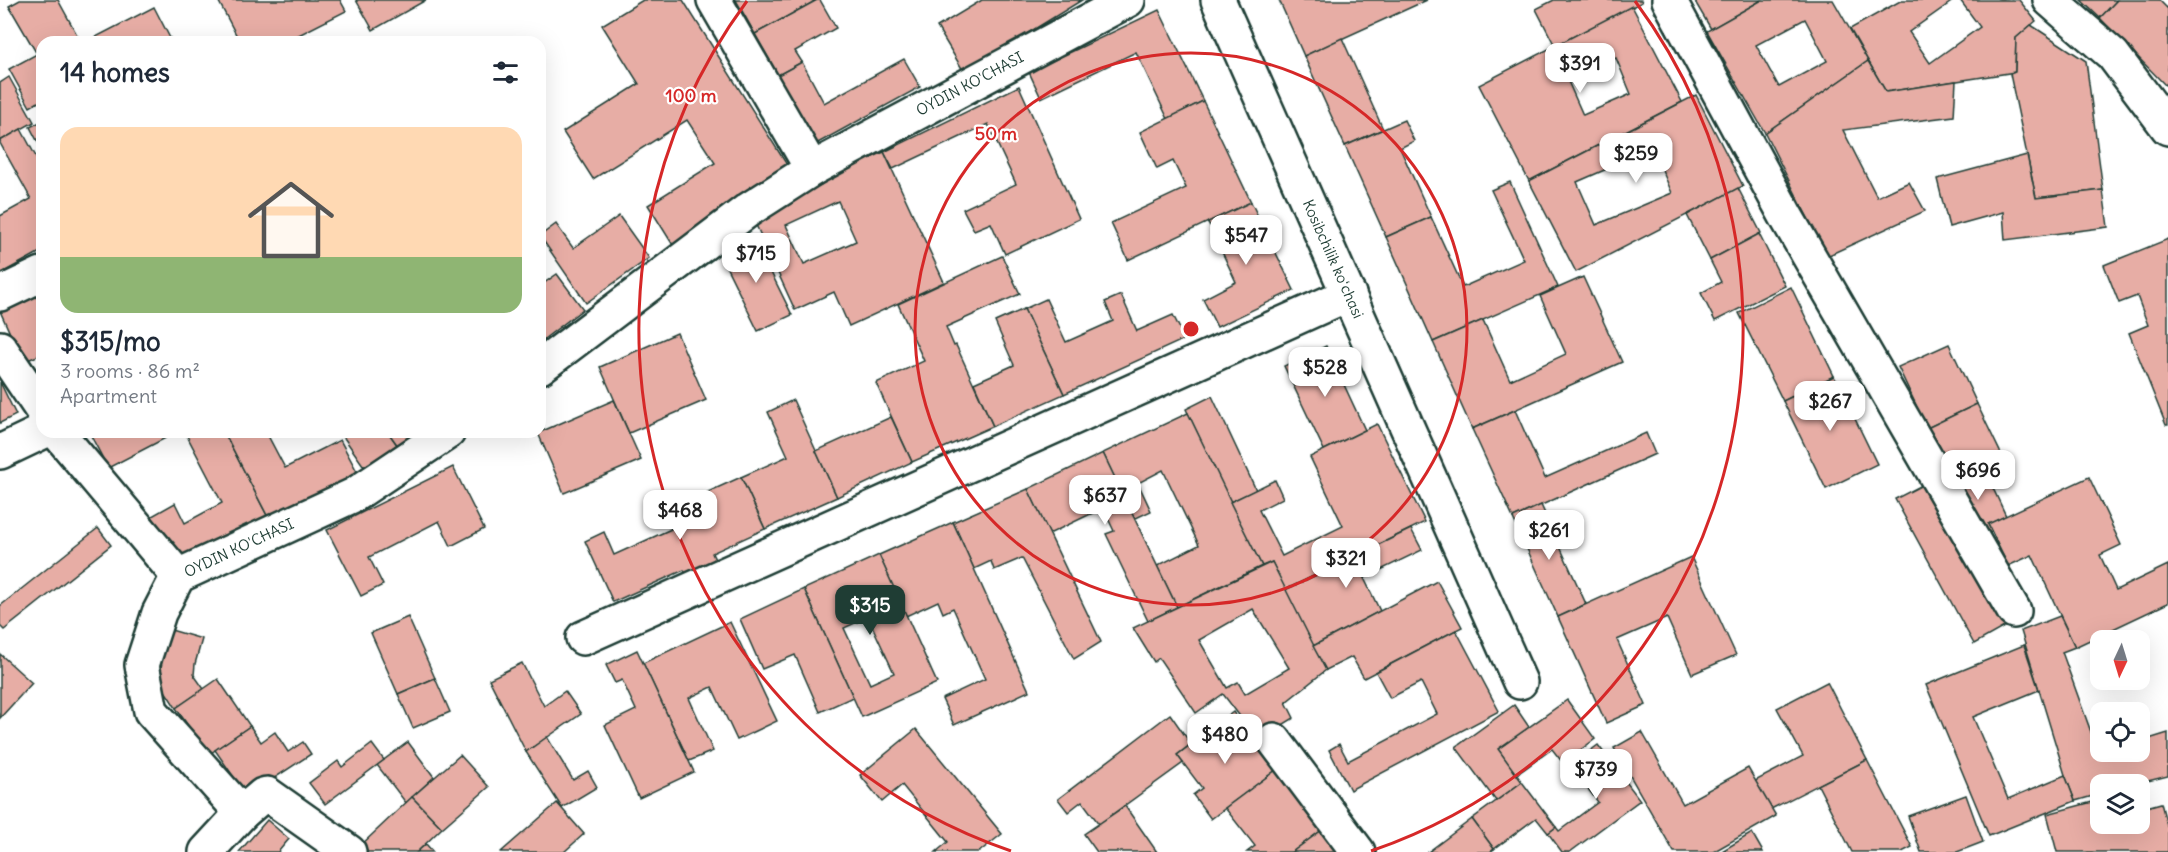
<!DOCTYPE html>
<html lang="en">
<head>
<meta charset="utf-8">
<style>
  :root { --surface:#fff; --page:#f2f2f3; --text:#1f2937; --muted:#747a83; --line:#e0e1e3; --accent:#1f3d34 }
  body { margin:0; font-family:Delius,sans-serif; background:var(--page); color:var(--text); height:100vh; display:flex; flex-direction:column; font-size:22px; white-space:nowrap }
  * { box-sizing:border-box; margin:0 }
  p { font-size:20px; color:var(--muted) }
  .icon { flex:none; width:33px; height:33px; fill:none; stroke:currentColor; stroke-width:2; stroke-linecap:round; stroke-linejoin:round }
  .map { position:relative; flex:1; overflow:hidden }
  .details { position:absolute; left:36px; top:36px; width:510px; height:402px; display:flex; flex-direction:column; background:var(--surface); border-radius:18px; box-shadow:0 6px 24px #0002 }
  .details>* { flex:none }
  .needle { width:39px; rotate:184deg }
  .fabs { position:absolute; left:2090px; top:630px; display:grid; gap:12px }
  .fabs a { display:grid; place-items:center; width:60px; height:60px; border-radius:12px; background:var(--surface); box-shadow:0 6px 24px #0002; font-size:30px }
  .price { position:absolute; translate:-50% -51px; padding:0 14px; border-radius:12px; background:#fff; color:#222; font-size:20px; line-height:39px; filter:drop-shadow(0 2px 3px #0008) }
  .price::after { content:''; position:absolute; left:50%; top:36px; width:18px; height:14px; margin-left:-9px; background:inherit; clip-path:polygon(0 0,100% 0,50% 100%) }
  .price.current { background:var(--accent); color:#fff }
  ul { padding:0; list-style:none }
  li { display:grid; align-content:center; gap:12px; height:318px; padding:0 24px }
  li+li { border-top:2px solid var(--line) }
  li span { display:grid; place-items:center; height:186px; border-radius:18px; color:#555 }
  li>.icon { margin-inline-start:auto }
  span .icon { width:108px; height:108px; fill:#fffc; stroke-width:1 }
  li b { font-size:26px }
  h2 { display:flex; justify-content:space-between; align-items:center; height:72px; padding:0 24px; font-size:26px }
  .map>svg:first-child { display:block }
  .building { fill:#e7ada5; stroke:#1f3d34; stroke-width:1.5; fill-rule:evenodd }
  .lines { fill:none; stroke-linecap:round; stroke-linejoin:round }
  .minor-casing { stroke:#1f3d34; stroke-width:38 }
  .minor { stroke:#fff; stroke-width:33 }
  .ring { fill:none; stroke:#d62828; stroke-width:3 }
  .labels { text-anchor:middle; stroke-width:4.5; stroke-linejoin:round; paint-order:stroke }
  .street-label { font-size:15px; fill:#1f3d34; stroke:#fff }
  .centre { fill:#d62828; stroke:#fff; stroke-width:3 }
  .ring-label { font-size:18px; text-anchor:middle; font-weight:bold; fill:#d62828; stroke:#fff; stroke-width:4.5; stroke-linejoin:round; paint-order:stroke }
</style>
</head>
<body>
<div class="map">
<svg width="2168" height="852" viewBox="0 0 2168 852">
  <rect width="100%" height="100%" fill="#fff"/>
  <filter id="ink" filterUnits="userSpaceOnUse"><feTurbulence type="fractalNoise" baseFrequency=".0167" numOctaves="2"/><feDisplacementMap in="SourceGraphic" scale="12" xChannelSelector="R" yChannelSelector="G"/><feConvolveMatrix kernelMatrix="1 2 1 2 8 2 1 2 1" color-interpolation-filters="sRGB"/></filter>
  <g filter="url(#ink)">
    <g class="building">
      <polygon points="20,0 58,0 81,42 42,42 42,100 30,107 9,69 37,54 9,6"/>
      <polygon points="223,0 340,0 346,11 285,42 240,42 219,2"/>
      <polygon points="356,0 426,0 373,30"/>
      <polygon points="643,0 683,0 794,176 676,250 648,205 715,163 687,120 593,179 563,132 639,84 602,25"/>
      <polygon points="736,0 817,0 755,34"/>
      <polygon points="817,0 820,0 836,28 795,51 802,62 778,75 755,34"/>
      <polygon points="982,0 1082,0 964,72 937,27"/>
      <polygon points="1279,0 1427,0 1304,56"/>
      <polygon points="1554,0 1641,0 1642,2 1555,46 1536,9"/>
      <polygon points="1694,0 1762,0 1711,29"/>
      <path d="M 1762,0 L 1833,0 L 1868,61 L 1765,133 L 1707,31 ZM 1805,19 L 1827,61 L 1779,87 L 1756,45 Z"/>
      <polygon points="1902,0 1954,0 1909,32 1930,63 1980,27 1960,0 2019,0 2036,21 2016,38 2015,72 1886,92 1850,29"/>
      <polygon points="2081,0 2117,0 2100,18"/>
      <polygon points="2117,0 2159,0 2168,9 2168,82 2165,85 2100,18"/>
      <path d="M 1632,6 L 1682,102 L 1529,181 L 1479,85 ZM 1616,58 L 1631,94 L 1583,115 L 1567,79 Z"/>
      <polygon points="154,7 172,42 91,42 90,40"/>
      <polygon points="1159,10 1203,101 1168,119 1136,52 1041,98 1029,72"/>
      <polygon points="2031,25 2086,61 2103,190 2036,198 2010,74 2015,72 2016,38"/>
      <polygon points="1342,38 1383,129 1345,146 1304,56"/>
      <polygon points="904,59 920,87 816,144 778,75 802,62 824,103"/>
      <polygon points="1868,61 1886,92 1956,81 1954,116 1843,130 1877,197 1909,182 1925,211 1827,256 1765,133"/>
      <polygon points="9,77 34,122 0,141 0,83"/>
      <polygon points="1019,86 1079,219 1005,254 991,223 974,230 963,209 1016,184 988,124 893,169 884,152"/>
      <path d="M 1696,95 L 1743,186 L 1576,272 L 1529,181 ZM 1653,149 L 1672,193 L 1596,225 L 1577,182 Z"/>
      <polygon points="1203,101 1251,202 1128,260 1111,223 1186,188 1173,161 1157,169 1140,132"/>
      <polygon points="1404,120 1414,141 1400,148 1431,217 1386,237 1345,146"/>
      <polygon points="42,121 42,150 30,127"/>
      <polygon points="21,129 42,168 42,251 0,274 0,216 31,199 0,143 0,141"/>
      <path d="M 884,152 L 944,282 L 849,326 L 834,292 L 795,310 L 750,212 ZM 838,201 L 856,241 L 804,264 L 786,225 Z"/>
      <polygon points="2027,155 2036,198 2103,190 2108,227 2005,240 2003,212 1949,227 1937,179"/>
      <polygon points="1510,182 1558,287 1433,342 1386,237 1431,217 1463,287 1524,260 1491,190"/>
      <polygon points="1738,188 1761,233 1710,260 1687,215"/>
      <polygon points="1251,202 1294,290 1217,327 1203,299 1236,282 1208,222"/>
      <polygon points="619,216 649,258 586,303 540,236 556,224 573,248"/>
      <polygon points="1759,234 1785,286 1715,321 1701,293 1721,282 1710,260"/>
      <polygon points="754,238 792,315 758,331 720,254"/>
      <polygon points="2168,239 2168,425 2166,425 2129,333 2148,325 2137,296 2119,303 2104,265"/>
      <polygon points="1002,256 1020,294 946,327 954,346 956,345 993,426 912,462 876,383 924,361 898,304"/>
      <polygon points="557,274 583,309 540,342 540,286"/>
      <polygon points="42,277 42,354 23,362 0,311 0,296"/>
      <polygon points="1583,277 1622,362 1472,429 1433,342 1483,320 1510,380 1566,354 1540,296"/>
      <polygon points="1791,287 1834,376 1783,401 1739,313"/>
      <polygon points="1121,295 1137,331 1173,315 1185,339 1064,394 1024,309 1046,299 1066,342 1113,321 1105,302"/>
      <polygon points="1024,309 1064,394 993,426 974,383 1014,365 995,322"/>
      <polygon points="677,333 706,400 629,433 600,367"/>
      <polygon points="1949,344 1977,404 1927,428 1898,367"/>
      <polygon points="1326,346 1365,430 1324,450 1284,366"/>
      <polygon points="1834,376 1877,464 1826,489 1783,401"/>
      <polygon points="0,382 16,415 0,423"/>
      <polygon points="1212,396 1256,490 1230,502 1186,409"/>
      <polygon points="614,400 641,460 564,493 538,433"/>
      <polygon points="793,400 837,497 765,529 741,477 788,456 768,412"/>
      <polygon points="1977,404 2003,458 1952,481 1927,428"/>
      <polygon points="1515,410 1545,478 1646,433 1655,454 1513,518 1472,429"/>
      <polygon points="1188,413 1262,566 1177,607 1157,566 1199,545 1163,470 1138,483 1151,511 1134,519 1103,453"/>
      <polygon points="891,417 912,462 837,497 816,451"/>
      <polygon points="1377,424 1425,522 1285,590 1272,562 1262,566 1230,502 1275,480 1283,498 1259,510 1282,556 1343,526 1310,457"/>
      <polygon points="95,432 177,432 108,468 90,434"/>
      <polygon points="185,432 224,432 271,523 180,570 152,516 175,503 185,523 222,503"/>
      <polygon points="224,432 266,432 285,468 340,440 360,477 271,523"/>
      <polygon points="340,432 388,432 398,446 365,468"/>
      <polygon points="388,432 417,432 398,446"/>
      <polygon points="1103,453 1177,607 1148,621 1106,534 1114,531 1103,508 1049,534 1028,489"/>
      <polygon points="453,467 484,529 451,546 439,521 369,557 383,585 361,596 327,530"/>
      <polygon points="1983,467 2006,516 1988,524 1992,532 1976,539 1949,483"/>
      <polygon points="741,477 765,529 712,553 718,566 689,580 684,570 613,602 585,541 604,532 614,555 671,529 664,512"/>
      <polygon points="2089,477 2121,545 2100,555 2116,590 2168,565 2168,603 2075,647 2032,555 2008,566 1988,524"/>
      <polygon points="1928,482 2006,626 1974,644 1895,499"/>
      <polygon points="1028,489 1101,642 1074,659 1022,558 994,570 991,561 974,569 953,522"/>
      <polygon points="1541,505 1586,604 1558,617 1513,518"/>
      <polygon points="953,522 1029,691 954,725 942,699 985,679 953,608 943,613 938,601 906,616 879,555"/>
      <polygon points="98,528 111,545 4,630 0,626 0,606"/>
      <polygon points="1411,529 1422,550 1364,578 1380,611 1313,646 1285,590"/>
      <path d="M 879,555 L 937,683 L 862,717 L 804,589 ZM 868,617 L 894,673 L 870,684 L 844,628 Z"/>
      <polygon points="1691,557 1736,655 1692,674 1667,618 1617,640 1646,705 1606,723 1558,617"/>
      <path d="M 1272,562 L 1326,670 L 1286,702 L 1294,718 L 1258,740 L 1223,694 L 1196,713 L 1159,658 L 1154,662 L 1133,628 ZM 1253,609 L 1289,668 L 1245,694 L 1238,682 L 1227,688 L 1199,640 Z"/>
      <polygon points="1437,581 1462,627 1364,678 1352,657 1326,670 1313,646"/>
      <polygon points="804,589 853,697 820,712 795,655 762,669 740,619"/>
      <polygon points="2060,616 2075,647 2062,652 2099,754 2106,752 2139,752 2139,742 2168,733 2168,776 2136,784 2100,784 2100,794 2075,801 2065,775 2021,631"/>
      <polygon points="408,617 435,678 398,694 371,633"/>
      <polygon points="730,622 777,721 737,740 712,687 689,698 713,751 689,761 643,663"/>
      <polygon points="171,630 202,639 195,664 194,675 204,689 176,708 160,683 162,658"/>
      <polygon points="1456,630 1499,711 1350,790 1329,750 1339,744 1348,761 1437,714 1421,682 1390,698 1376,672"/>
      <polygon points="2024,645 2039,690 1973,717 2008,799 2065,775 2075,801 1989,836 1926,685"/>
      <polygon points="637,650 694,772 639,798 605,725 636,710 622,680 615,683 606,665"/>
      <polygon points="0,654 32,683 0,718"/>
      <polygon points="522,663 544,706 565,691 581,714 526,752 489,679"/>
      <polygon points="435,678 450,712 413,728 398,694"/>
      <polygon points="218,679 250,726 208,755 176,708"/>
      <polygon points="1827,682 1867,760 1771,809 1755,781 1803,756 1777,708"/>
      <polygon points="1567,700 1595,739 1563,763 1552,749 1516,775 1498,749"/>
      <polygon points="1514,705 1529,727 1498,749 1522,782 1496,801 1456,747"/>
      <polygon points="1233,712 1276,770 1211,819 1193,795 1202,788 1177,755"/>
      <polygon points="1170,714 1191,744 1177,755 1183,763 1099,824 1082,801 1068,812 1058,799"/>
      <polygon points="250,726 261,742 275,732 288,752 303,742 311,754 247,796 215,750"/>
      <polygon points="916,729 1002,834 979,852 936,852 948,842 902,785 882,802 860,775"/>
      <polygon points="1642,732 1683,804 1748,768 1776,816 1713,852 1674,852 1614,748"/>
      <polygon points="547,737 573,780 588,771 597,787 562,808 526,752"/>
      <polygon points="408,742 434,777 406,803 377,765"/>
      <polygon points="372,744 384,760 325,804 309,783 338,761 342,767"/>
      <polygon points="1598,745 1640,800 1570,852 1562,852 1548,833 1556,827 1559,831 1598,802 1570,766"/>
      <polygon points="460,755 489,787 442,828 412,797"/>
      <polygon points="1867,760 1912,847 1902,852 1852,852 1818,785"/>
      <polygon points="1276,770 1322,830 1292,852 1247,852 1255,846 1225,808"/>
      <polygon points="1522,782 1556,827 1548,833 1536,818 1494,849 1472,819"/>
      <polygon points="1966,795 1983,842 1957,852 1921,852 1908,816"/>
      <polygon points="412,797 442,828 417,852 365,852 360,846"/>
      <polygon points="2100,800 2100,824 2139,824 2139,809 2161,803 2168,829 2168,852 2057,852 2047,814"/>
      <polygon points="557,803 584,834 564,852 501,852"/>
      <polygon points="1125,806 1157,852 1097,852 1084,834"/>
      <polygon points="1472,819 1494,849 1490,852 1428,852"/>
      <polygon points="267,820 289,839 278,852 239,852"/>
      <polygon points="1322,830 1339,852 1292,852"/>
      <polygon points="1752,833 1763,852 1723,852 1722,851"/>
      <polygon points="426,844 433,852 417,852"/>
    </g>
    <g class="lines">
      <g class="minor-casing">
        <g id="minor">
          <polyline points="714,0 812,169"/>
          <polyline points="1218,0 1520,682"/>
          <polyline points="1669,0 1787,218 2014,611"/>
          <polyline points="2050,0 2113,55 2168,128"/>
          <polyline points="0,294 42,274"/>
          <polyline points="0,348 42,410"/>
          <polyline points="540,367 748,210 812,169 1128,0"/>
          <polyline points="57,432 178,576"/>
          <polyline points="0,452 42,432"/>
          <polyline points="583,638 1349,294"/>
          <polyline points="1274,740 1358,852"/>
          <polyline points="242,813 151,711 142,665 159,613 178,576 354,495 448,432"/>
          <polyline points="206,852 242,813 263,795 267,794 349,852"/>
        </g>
      </g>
      <use href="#minor" class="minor"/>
    </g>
  </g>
  <g class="ring">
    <circle cx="1191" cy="329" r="276"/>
    <path d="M1011 851A552 552 0 0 1 747 1M1635 1A552 552 0 0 1 1371 851"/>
  </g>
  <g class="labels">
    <g class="street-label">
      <text transform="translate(970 84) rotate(-28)" y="5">OYDIN KO'CHASI</text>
      <text transform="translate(1333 259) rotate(66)" y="5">Kosibchilik koʻchasi</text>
      <text transform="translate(239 548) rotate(-25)" y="5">OYDIN KO'CHASI</text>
    </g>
  </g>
  <circle cx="1191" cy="329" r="9" class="centre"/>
  <g class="ring-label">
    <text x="691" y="102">100 m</text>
    <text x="996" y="140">50 m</text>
  </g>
</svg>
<div class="fabs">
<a><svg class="needle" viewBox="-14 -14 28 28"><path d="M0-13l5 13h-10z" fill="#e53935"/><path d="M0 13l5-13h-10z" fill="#747a83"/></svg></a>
<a><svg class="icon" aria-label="locate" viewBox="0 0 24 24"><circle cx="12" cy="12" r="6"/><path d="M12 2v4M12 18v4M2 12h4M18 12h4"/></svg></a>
<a><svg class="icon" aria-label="layers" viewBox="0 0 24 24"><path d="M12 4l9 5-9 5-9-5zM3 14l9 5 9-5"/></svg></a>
</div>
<b class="price" style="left:1580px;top:94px">$391</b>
<b class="price" style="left:1636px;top:184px">$259</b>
<b class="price" style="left:1246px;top:266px">$547</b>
<b class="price" style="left:756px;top:284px">$715</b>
<b class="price" style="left:1325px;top:398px">$528</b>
<b class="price" style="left:1830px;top:432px">$267</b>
<b class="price" style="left:1978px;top:501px">$696</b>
<b class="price" style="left:1105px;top:526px">$637</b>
<b class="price" style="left:680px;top:541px">$468</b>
<b class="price" style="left:1549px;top:561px">$261</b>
<b class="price" style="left:1346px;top:589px">$321</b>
<b class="price current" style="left:870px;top:636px">$315</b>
<b class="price" style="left:1225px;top:765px">$480</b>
<b class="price" style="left:1596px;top:800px">$739</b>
<section class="details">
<h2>14 homes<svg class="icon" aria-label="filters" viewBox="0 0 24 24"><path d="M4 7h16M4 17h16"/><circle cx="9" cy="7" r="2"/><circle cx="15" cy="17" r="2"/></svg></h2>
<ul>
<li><span style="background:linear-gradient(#ffd9b3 70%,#8fb573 0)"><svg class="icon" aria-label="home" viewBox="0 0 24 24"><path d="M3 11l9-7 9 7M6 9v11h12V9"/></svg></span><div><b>$315/mo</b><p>3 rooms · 86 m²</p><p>Apartment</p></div></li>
</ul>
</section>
</div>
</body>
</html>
